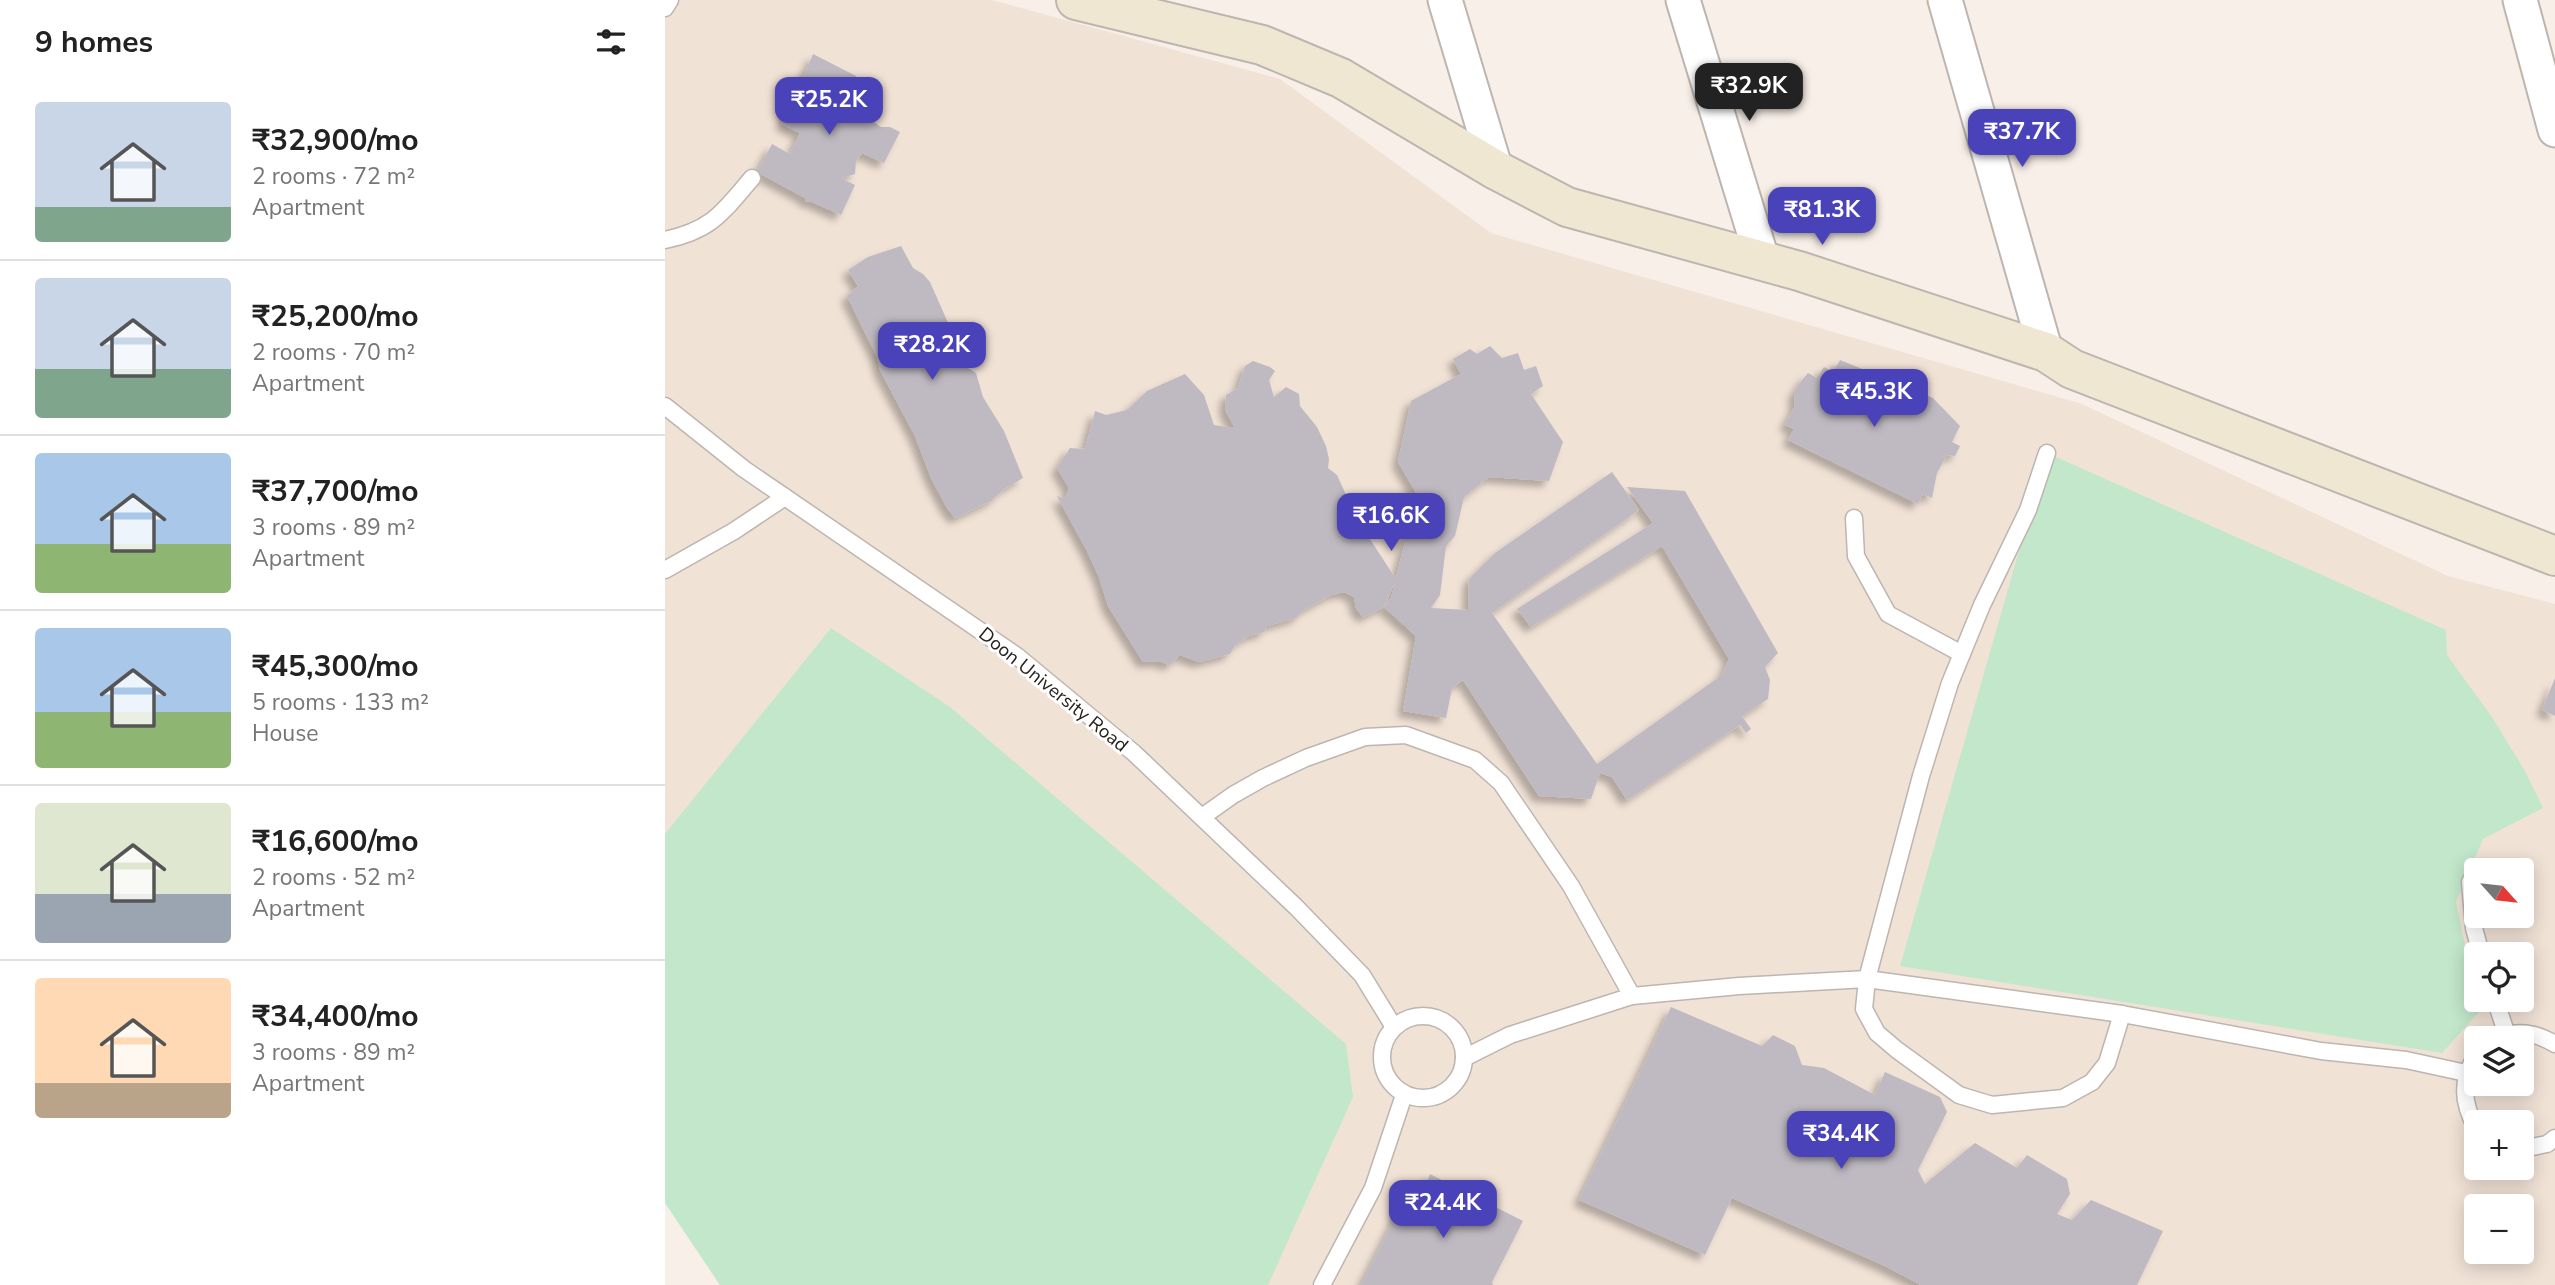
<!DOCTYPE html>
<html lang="en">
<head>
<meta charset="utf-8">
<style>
  :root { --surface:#fff; --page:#f2f2f2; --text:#222; --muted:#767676; --line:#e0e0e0; --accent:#4a42b9 }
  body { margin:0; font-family:"Nunito Sans",sans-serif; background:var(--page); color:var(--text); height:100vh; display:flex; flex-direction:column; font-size:26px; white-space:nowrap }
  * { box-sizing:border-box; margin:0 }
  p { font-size:23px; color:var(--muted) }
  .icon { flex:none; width:38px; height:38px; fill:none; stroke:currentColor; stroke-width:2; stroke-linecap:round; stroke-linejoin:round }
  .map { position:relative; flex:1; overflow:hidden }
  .side { display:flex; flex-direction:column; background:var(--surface); width:665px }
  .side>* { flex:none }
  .needle { width:46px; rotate:117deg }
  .tools { position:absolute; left:1799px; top:858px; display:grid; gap:14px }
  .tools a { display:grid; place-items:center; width:70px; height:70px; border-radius:7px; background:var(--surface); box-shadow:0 4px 18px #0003; font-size:35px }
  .price { position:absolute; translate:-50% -60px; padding:0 16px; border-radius:14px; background:var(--accent); color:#fff; font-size:23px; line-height:46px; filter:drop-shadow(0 2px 4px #0008) }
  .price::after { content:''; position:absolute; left:50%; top:42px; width:21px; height:16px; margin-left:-10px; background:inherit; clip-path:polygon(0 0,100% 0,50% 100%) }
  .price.active { background:#222; color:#fff }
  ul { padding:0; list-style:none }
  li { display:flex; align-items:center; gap:21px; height:175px; padding:0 35px }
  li+li { border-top:2px solid var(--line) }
  li span { display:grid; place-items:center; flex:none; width:196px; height:140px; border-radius:7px; color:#555 }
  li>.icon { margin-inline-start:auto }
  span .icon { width:84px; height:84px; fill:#fffc; stroke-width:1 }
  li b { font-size:30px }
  h2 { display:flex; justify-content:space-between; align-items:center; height:84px; padding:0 35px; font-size:30px }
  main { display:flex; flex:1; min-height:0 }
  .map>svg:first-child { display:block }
  .built { fill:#f1e2d6; fill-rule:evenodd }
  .green { fill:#c3e7cb }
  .building { fill:#bfb9c1; filter:url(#shadow) }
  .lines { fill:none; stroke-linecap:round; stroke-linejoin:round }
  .service-casing { stroke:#bdb5af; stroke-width:19 }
  .minor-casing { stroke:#bdb5af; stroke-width:37 }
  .secondary-casing { stroke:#bdb5af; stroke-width:42 }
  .service { stroke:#fff; stroke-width:16 }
  .minor { stroke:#fff; stroke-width:33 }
  .secondary { stroke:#f0e7d3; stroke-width:38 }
  .labels { text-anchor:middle; stroke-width:6; stroke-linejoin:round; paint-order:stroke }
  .street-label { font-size:19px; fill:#25221f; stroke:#fff }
</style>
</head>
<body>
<main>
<section class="side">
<h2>9 homes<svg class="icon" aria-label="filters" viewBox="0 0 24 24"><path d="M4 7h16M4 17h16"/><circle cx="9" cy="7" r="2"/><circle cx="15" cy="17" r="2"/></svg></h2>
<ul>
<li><span style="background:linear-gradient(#c9d6e8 75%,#7fa58c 0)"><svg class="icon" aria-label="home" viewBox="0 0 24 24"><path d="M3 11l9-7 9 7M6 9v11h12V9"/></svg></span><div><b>₹32,900/mo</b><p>2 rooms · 72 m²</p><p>Apartment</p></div></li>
<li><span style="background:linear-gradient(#c9d6e8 65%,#7fa58c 0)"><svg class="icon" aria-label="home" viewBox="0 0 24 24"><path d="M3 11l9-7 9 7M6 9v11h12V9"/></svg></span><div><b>₹25,200/mo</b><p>2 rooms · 70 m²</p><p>Apartment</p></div></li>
<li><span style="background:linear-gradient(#a9c7e8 65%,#8fb573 0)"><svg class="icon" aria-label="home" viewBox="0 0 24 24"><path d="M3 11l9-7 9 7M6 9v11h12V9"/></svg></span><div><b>₹37,700/mo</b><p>3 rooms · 89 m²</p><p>Apartment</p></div></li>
<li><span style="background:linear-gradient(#a9c7e8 60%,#8fb573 0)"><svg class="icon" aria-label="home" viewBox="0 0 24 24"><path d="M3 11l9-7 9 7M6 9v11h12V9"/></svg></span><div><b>₹45,300/mo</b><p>5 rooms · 133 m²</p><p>House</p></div></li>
<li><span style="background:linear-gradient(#dfe7d0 65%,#9aa5b1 0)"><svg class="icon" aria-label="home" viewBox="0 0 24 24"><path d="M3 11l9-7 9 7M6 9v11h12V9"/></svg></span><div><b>₹16,600/mo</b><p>2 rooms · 52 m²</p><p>Apartment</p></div></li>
<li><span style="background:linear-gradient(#ffd9b3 75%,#b9a48a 0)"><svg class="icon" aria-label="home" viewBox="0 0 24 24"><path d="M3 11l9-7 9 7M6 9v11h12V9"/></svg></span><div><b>₹34,400/mo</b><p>3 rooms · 89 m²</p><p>Apartment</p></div></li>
</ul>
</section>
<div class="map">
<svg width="1890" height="1285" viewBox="0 0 1890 1285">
  <defs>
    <filter id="shadow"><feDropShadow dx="-6" dy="6" stdDeviation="3.5" flood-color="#0004"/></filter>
  </defs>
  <rect width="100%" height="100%" fill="#f8efe8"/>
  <path class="built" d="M 0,0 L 327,0 L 615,79 L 826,233 L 1417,404 L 1783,576 L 1890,604 L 1890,1285 L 55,1285 L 0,1203 ZM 1811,870 L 1857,870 L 1857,915 L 1811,915 ZM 1811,954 L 1857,954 L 1857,999 L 1811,999 ZM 1811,1038 L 1857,1038 L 1857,1083 L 1811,1083 ZM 1811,1122 L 1857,1122 L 1857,1167 L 1811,1167 ZM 1811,1206 L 1857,1206 L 1857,1251 L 1811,1251 Z"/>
  <g class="green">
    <polygon points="1382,453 1781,630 1782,655 1827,717 1860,771 1878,808 1818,839 1791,902 1814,1012 1777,1053 1235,966"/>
    <polygon points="166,628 285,707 681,1044 688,1097 603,1285 55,1285 0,1203 0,834"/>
  </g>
  <g class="building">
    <polygon points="148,54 191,76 192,81 217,91 205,119 216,127 225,127 235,132 219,163 197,153 191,161 190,174 176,178 190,185 176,215 145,201 141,202 140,198 92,172 107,144 125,154 135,133 116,124 130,97 139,102 147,91 149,86 137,80"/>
    <polygon points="236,246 248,268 258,274 265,282 303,368 311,373 318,397 339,431 358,478 339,489 326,501 290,518 282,508 266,478 250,436 215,370 212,357 182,296 193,286 183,270 203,257"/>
    <polygon points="825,346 837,358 853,353 859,370 871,366 878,386 866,394 898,442 884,481 824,477 799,497 790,536 781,546 775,595 766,608 803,610 804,579 830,553 947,472 974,510 827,613 932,764 1057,675 1064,659 997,546 866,627 852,609 988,523 962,487 1020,491 1113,653 1100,667 1105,680 1103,699 1077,716 1086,729 1081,733 1075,725 962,800 947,777 935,773 926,799 874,796 798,680 787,688 781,718 738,711 751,636 719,607 698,617 691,608 689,597 679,592 666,595 640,609 631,618 602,626 599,632 584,636 571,644 565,654 534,662 515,655 505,665 494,661 478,662 443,606 434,577 422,551 392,496 400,499 404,488 392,468 405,448 420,449 430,411 441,415 462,410 482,391 520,374 539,395 549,425 570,428 560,410 561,395 573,388 580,366 588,361 605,367 610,371 604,380 609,397 621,387 634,394 635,406 652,427 661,446 664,459 663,468 672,475 693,521 731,579 719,607 726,598 741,538 748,528 753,496 733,462 746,401 796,374 788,359 805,349 812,354"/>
    <polygon points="1175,360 1268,398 1295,426 1287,442 1295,446 1290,456 1282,455 1272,473 1267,498 1258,494 1253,504 1123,440 1129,429 1120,425 1130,406 1129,393 1137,380 1143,373 1152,378 1159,367 1168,372"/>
    <polygon points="1890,678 1890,716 1877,710"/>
    <polygon points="1006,1007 1097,1046 1108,1035 1130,1046 1137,1065 1159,1068 1210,1095 1220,1072 1275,1097 1282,1112 1253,1170 1260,1184 1310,1143 1352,1168 1362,1155 1402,1179 1405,1194 1392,1214 1407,1220 1426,1200 1498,1231 1472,1285 1256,1285 1220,1266 1067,1198 1040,1255 914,1200"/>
    <polygon points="765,1174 858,1221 827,1282 828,1285 696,1285 746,1186 758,1192"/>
  </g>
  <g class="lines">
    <g class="service-casing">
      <g id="service">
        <polyline points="0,8 5,0"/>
        <path d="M 0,240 C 47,230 57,213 87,178"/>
        <polyline points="0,406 79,469 352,656 469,753 631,907 697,975 729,1027"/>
        <polyline points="1382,453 1363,510 1317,605 1285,683 1256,776 1202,979 1199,1009 1212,1033 1232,1050 1294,1095 1327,1105 1398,1098 1427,1082 1442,1063 1457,1014"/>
        <polyline points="1189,518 1191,556 1223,614 1297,654"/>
        <polyline points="0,570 69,531 120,497"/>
        <polyline points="537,817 568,795 598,778 641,758 700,737 741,735 810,760 836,783 906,886 967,996"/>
        <polyline points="1811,873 1805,882 1809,928 1816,954"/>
        <polyline points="1830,999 1842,1035"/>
        <circle cx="758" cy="1057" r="41"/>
        <path d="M 1835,1038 C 1854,1029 1873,1034 1890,1044"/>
        <path d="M 1811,1055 C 1796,1081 1797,1102 1811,1128"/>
        <polyline points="799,1058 845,1035 967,996 1074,986 1202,979 1457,1014 1656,1051 1741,1060 1801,1073"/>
        <polyline points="1857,1149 1882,1144 1890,1138"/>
        <polyline points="657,1285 708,1188 739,1095"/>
      </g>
    </g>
    <g class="minor-casing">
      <g id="minor">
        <polyline points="780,0 831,170"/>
        <polyline points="1018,0 1098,262"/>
        <polyline points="1280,0 1381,352"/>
        <polyline points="1855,0 1890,130"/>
      </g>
    </g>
    <g class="secondary-casing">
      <polyline id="secondary" points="411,0 597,45 676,78 831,170 902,207 1134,271 1381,352 1407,369 1890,556"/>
    </g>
    <use href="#service" class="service"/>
    <use href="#minor" class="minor"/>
    <use href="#secondary" class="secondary"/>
  </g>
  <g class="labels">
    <g class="street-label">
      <text transform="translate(389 689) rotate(39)" y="7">Doon University Road</text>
    </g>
  </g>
</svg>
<div class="tools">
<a><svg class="needle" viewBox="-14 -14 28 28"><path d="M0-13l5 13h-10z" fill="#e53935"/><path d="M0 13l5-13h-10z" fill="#767676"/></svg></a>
<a><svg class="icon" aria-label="locate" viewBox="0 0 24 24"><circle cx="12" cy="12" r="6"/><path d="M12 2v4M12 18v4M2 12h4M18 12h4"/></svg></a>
<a><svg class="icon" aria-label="layers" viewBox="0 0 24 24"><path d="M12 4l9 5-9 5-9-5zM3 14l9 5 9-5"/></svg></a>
<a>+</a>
<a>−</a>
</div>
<b class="price active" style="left:1084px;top:123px">₹32.9K</b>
<b class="price" style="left:164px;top:137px">₹25.2K</b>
<b class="price" style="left:1357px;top:169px">₹37.7K</b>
<b class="price" style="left:1157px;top:247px">₹81.3K</b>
<b class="price" style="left:267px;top:382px">₹28.2K</b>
<b class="price" style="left:1209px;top:429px">₹45.3K</b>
<b class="price" style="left:726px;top:553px">₹16.6K</b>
<b class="price" style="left:1176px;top:1171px">₹34.4K</b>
<b class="price" style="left:778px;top:1240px">₹24.4K</b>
</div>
</main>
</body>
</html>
